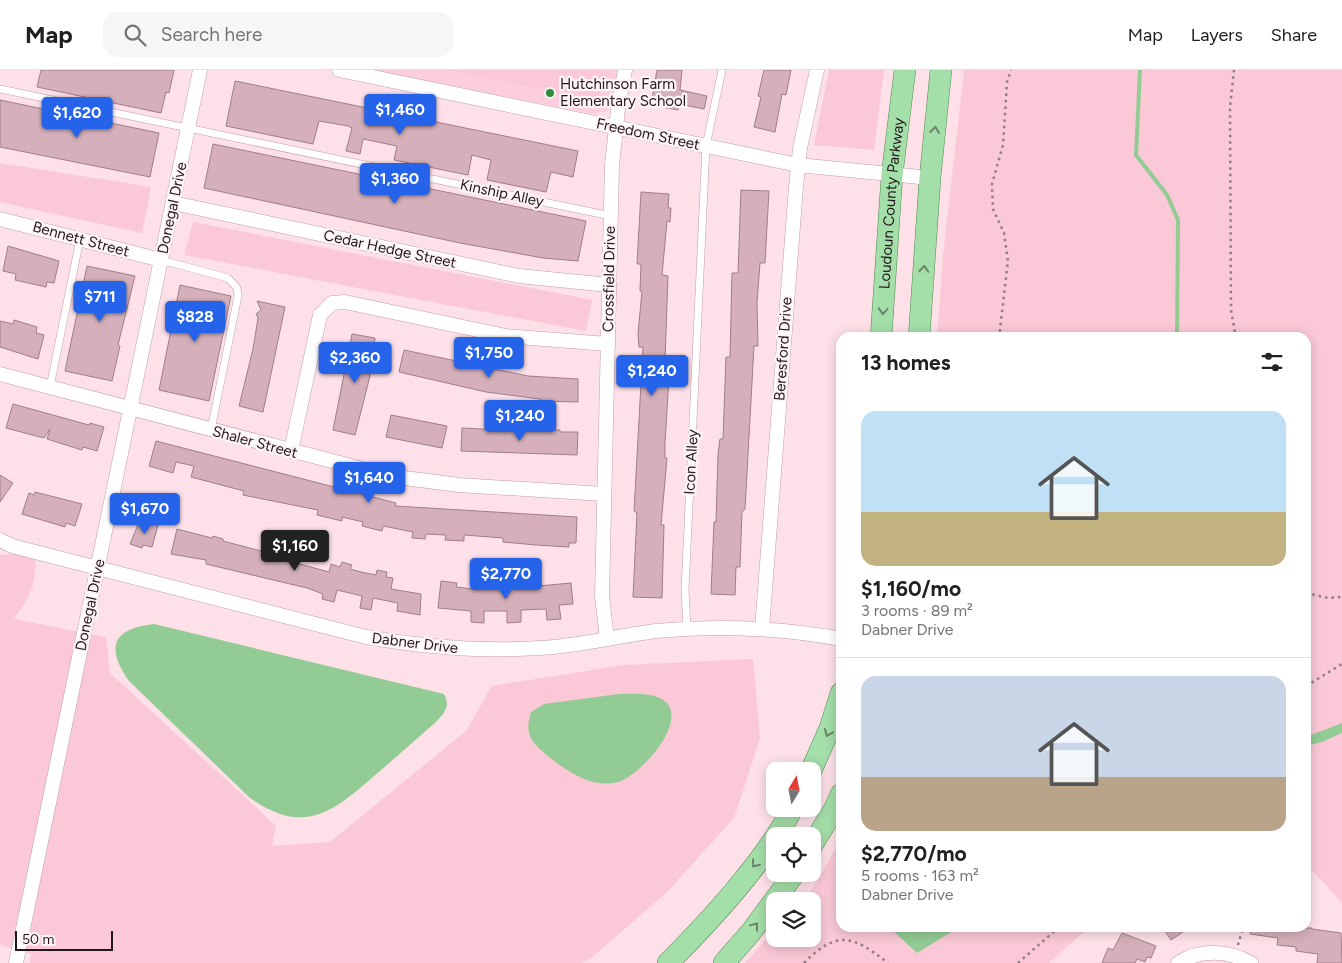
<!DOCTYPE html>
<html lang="en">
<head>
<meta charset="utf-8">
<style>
  :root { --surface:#fff; --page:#f6f6f6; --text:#202124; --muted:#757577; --line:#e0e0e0; --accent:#2563eb }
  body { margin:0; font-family:Figtree,sans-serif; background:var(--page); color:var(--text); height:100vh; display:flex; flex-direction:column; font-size:19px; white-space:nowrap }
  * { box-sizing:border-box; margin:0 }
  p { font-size:16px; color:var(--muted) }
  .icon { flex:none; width:28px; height:28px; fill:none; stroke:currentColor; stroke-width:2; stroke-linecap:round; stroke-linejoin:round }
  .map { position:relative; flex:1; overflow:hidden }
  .details { position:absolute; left:836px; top:262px; width:475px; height:600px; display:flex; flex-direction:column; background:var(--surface); border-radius:15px; box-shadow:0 2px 12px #0003 }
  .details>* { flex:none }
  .needle { width:32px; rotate:10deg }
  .tools { position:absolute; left:766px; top:692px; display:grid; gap:10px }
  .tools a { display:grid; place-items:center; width:55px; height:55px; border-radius:10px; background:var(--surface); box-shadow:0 2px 12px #0003; font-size:25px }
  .scale { position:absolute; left:15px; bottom:12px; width:98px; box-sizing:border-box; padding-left:5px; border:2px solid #24171b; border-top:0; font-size:14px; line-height:18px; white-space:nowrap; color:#24171b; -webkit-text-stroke:4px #fcf4f6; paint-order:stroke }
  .price { position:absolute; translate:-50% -42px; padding:0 11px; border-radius:5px; background:var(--accent); color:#fff; font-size:16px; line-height:32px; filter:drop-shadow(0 1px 2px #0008) }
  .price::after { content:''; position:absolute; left:50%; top:30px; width:15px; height:11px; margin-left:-8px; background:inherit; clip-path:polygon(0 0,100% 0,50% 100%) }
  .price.current { background:#222; color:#fff }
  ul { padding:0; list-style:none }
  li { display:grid; align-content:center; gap:10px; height:265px; padding:0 25px }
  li+li { border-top:1px solid var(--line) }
  li span { display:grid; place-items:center; height:155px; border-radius:15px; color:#555 }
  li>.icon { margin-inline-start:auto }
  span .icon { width:90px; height:90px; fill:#fffc; stroke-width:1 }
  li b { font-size:21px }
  h2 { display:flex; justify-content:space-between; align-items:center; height:60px; padding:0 25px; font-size:21px }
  header { display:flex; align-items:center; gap:30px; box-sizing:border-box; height:70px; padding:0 25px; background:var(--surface); border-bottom:1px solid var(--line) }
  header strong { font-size:24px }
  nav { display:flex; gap:28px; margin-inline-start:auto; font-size:18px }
  .search { width:350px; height:45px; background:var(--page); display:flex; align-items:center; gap:12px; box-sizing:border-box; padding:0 18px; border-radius:15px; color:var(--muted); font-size:19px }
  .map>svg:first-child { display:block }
  .built { fill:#fccedb }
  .green { fill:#fac8d6 }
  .water { fill:#92cb94 }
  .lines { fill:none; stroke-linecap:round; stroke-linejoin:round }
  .stream { stroke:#92cb94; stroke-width:4 }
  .building { fill:#d5b0ba; stroke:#a07e88 }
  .service-casing { stroke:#c29ea8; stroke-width:8 }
  .minor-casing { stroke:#c29ea8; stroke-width:15 }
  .primary-casing { stroke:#508a52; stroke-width:22 }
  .path { stroke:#927d83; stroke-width:2.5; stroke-dasharray:2.5 4; stroke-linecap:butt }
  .service { stroke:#fff; stroke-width:7 }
  .minor { stroke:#fff; stroke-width:14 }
  .primary { stroke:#a4dea9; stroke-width:21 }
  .oneway { stroke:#6a8469 }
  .poi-dot { fill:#308b3c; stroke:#fcf4f6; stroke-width:2 }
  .labels { text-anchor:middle; stroke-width:4.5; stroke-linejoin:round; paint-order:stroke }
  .poi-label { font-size:15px; fill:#24171b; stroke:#fcf4f6; text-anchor:start }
  .street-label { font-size:15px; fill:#24171b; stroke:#fcf4f6 }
</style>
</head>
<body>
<header>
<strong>Map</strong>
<div class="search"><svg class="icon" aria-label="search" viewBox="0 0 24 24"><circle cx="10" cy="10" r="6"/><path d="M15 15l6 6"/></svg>Search here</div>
<nav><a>Map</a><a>Layers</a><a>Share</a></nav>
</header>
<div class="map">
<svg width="1342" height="893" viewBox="0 0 1342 893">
  <rect width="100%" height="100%" fill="#fee0e8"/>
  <polygon class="built" points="372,0 618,0 608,41 593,44"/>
  <g class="green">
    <polygon points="444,0 605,0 599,31"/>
    <polygon points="829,0 884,0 874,80 814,75"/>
    <polygon points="964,0 1342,0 1342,833 1312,800 1306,802 1306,268 937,268 943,186"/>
    <polygon points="0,93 151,117 142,163 0,132"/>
    <polygon points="193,152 592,230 586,261 184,185"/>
    <path d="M 35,482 C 37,512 32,525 14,549 L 106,567 L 110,603 L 276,756 L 272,776 L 330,772 L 466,661 L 492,616 L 623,595 L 753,589 L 760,668 L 734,748 L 666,823 L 591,888 L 581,893 L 30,893 L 31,884 L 0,875 L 0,485 Z"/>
    <polygon points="841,769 841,858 1088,858 1049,893 745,893 775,859 775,869 812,869 812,831 801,831 813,818"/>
  </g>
  <g class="water">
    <path d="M 154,554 L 444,624 C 451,637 444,643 435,653 C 414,671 394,689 374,706 C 331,744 303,765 250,728 L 129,611 C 106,578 111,559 154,554 Z"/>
    <path d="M 619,624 C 633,624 656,622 667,633 C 686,656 639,706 618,712 C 592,719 567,701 549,687 C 531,672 524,665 531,642 L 544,634 Z"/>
    <polygon points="1342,653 1342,663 1322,672 1306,676 1306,667"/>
    <polygon points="890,858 958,858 917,883"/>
  </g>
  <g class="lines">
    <polyline class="stream" points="1140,0 1136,85 1167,125 1178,150 1177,268"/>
  </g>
  <g class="building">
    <polygon points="41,0 174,0 169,23 166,22 161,43 37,17"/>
    <polygon points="657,0 682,0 680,20 707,26 704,39 679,34 678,40 651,35"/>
    <polygon points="764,0 791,0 786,25 782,24 775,62 754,57 761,27 758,26"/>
    <polygon points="235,11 578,81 573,107 551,102 546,122 487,110 491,90 472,85 468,105 394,90 397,76 363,69 360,84 346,81 352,58 348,56 319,51 313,74 226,56"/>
    <polygon points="0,30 159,63 150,107 0,77"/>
    <polygon points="213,74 586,151 578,191 543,188 460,173 204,118"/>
    <polygon points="741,120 769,121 765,193 760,193 757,233 758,276 754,276 745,439 742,442 740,497 736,497 735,525 711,524 714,452 716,452 718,384 720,369 723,369 726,287 730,287 732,203 738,203"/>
    <polygon points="641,122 669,124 668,138 671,138 670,152 667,151 662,205 668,206 665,290 670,290 665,373 665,388 667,388 661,455 664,455 662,528 633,527 637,443 634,441 643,277 639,277 638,264 642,221 640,221 641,194 637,194"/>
    <polygon points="8,176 59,191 54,213 47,212 46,217 15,210 16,204 3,201"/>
    <polygon points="87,196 135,206 118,275 120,276 112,311 65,301"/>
    <polygon points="180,215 231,226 209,331 159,320"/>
    <polygon points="257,231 285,237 263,342 239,336 253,279 258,248 256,244 261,240"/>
    <polygon points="14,250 37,257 36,263 44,265 38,289 0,277 0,251 13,254"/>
    <polygon points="352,264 375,268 370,306 355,365 333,360"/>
    <polygon points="404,280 528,306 578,309 578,332 540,331 540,329 486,322 399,302"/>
    <polygon points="13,334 89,355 90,353 104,357 97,381 83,377 82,380 47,369 50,359 44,368 6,358"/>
    <polygon points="391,345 447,356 442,378 386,367"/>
    <polygon points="462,358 521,361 560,360 560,362 578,362 577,385 461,381"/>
    <polygon points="156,371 396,433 395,436 577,447 576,473 569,473 569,477 536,475 503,472 503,468 464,465 464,471 445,470 446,465 426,464 425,469 412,468 413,462 383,456 382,461 362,456 363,452 342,447 342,451 317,445 318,440 243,425 244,421 191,407 194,396 176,392 173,403 149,396"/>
    <polygon points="0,405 13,413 0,432"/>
    <polygon points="35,422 82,434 75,456 66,453 65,457 22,444 29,423 34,425"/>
    <polygon points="140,450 158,455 152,477 143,475 142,478 130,474"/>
    <polygon points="177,459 212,468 213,466 223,469 223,471 261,481 263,476 273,478 271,486 329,502 331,494 340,497 342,492 352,495 350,499 361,502 376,505 377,500 387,502 386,507 393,508 391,519 421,524 420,545 397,541 398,533 373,528 371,540 360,538 362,526 337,520 334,532 322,529 323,524 307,518 206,494 206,490 171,484"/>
    <polygon points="441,511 457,513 456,517 481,520 482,514 492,514 491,518 516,519 516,513 527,513 527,517 571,513 573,534 559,535 561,549 547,550 546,539 521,540 521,552 507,553 507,541 484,541 484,553 471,552 471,541 438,538"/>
    <polygon points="1163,858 1189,858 1171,870"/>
    <polygon points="1251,858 1312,858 1312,859 1341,863 1342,893 1317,893 1318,884 1296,881 1296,877 1277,875 1278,868 1250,864"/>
    <polygon points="1122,863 1156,876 1151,888 1147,887 1145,892 1137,889 1135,893 1102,893 1108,878 1113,880"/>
  </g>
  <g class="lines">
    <g class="service-casing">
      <g id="service">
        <polyline points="0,19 611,146"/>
        <polyline points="161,190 228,208 237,218 238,226 211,360"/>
        <polyline points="50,317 80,169"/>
        <polyline points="687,559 685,520 706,76 722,0"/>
      </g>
    </g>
    <g class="minor-casing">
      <g id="minor">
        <polyline points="339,0 798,95 930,108"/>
        <polyline points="173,133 519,206 609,215"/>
        <polyline points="0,149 161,190"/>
        <polyline points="0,304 389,406 459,415 604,424"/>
        <polyline points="291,381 320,245 332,233 345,232 506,266 608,274"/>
        <path d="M 0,470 L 12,476 L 366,567 C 424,577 481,582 540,578 C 579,576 617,566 656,561 C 718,555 780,558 841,569"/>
        <polyline points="762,559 796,117 800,78 817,0"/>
        <polyline points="607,569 602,526 612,95 618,39 625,0"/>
        <polyline points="16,893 200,0"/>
        <path d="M 1178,893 C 1201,879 1228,880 1251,893"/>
      </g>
    </g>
    <g class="primary-casing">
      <g id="primary">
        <path id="s1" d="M 881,268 L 892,105 L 905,0"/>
        <polyline points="919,268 930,108 941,0"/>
        <polyline points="811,701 830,658 841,623"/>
        <polyline points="812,775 835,738 841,724"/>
        <path d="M 668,893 C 708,853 767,789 792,739"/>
        <polyline points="724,893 751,862 794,804"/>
      </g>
    </g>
    <g class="path">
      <polyline points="1234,0 1230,37 1231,240 1236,268"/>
      <polyline points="999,268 1008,191 1004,163 993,139 992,114 1003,75 1007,12 1011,0"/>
      <polyline points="1306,523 1328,528 1342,527"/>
      <polyline points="1306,616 1342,594"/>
      <polyline points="1238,875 1243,858"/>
      <path d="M 804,893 C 838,859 853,866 888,893"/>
      <polyline points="1018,893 1058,858"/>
    </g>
    <use href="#service" class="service"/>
    <use href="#minor" class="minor"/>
    <use href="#primary" class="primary"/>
  </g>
  <defs><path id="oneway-chevron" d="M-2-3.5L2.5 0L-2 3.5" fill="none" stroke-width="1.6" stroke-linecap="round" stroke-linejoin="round" transform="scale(1.25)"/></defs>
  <g class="oneway">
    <use href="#oneway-chevron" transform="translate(935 60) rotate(-84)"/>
    <use href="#oneway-chevron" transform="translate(924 199) rotate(-86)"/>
    <use href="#oneway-chevron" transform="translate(883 241) rotate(94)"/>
    <use href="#oneway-chevron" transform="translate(828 663) rotate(112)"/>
    <use href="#oneway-chevron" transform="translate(755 794) rotate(128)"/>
    <use href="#oneway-chevron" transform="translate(755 856) rotate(-53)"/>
  </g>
  <circle class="poi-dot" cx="550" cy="23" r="5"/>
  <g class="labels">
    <g class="poi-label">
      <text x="560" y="19">Hutchinson Farm<tspan x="560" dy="17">Elementary School</tspan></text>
    </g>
    <g class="street-label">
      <text transform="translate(648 64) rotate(12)" y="5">Freedom Street</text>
      <text transform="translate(502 123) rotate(12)" y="5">Kinship Alley</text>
      <text dy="5" stroke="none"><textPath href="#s1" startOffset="135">Loudoun County Parkway</textPath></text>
      <text transform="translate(172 138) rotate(-78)" y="5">Donegal Drive</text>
      <text transform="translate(81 169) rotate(15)" y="5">Bennett Street</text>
      <text transform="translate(390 179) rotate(12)" y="5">Cedar Hedge Street</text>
      <text transform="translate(609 209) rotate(-89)" y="5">Crossfield Drive</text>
      <text transform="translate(783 279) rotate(-86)" y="5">Beresford Drive</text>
      <text transform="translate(255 372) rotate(15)" y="5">Shaler Street</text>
      <text transform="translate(691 392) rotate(-87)" y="5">Icon Alley</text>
      <text transform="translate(90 535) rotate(-78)" y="5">Donegal Drive</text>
      <text transform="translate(415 573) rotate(7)" y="5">Dabner Drive</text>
    </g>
  </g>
</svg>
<div class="tools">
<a><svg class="needle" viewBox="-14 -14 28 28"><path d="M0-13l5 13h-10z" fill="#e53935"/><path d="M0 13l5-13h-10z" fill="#757577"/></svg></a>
<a><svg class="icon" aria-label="locate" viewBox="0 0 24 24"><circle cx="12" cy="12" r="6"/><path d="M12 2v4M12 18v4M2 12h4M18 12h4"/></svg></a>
<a><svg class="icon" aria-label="layers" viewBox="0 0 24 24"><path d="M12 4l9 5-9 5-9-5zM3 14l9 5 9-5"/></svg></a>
</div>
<div class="scale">50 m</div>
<b class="price" style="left:400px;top:66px">$1,460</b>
<b class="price" style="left:77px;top:69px">$1,620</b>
<b class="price" style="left:395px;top:135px">$1,360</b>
<b class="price" style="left:100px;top:253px">$711</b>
<b class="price" style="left:195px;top:273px">$828</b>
<b class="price" style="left:489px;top:309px">$1,750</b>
<b class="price" style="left:355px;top:314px">$2,360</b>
<b class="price" style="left:652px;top:327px">$1,240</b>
<b class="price" style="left:520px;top:372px">$1,240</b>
<b class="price" style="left:369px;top:434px">$1,640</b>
<b class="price" style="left:145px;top:465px">$1,670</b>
<b class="price current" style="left:295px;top:502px">$1,160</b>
<b class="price" style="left:506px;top:530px">$2,770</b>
<section class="details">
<h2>13 homes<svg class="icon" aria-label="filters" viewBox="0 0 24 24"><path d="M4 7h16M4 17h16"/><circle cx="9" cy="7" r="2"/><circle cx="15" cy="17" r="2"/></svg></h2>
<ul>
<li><span style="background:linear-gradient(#bfe0f5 65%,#c2b280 0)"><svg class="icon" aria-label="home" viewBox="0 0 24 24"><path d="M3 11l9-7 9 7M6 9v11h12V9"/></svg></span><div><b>$1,160/mo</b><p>3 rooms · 89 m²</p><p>Dabner Drive</p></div></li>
<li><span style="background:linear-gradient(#c9d6e8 65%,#b9a48a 0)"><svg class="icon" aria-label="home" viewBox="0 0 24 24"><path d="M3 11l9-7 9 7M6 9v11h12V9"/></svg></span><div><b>$2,770/mo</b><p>5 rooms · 163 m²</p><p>Dabner Drive</p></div></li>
</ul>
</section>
</div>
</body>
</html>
